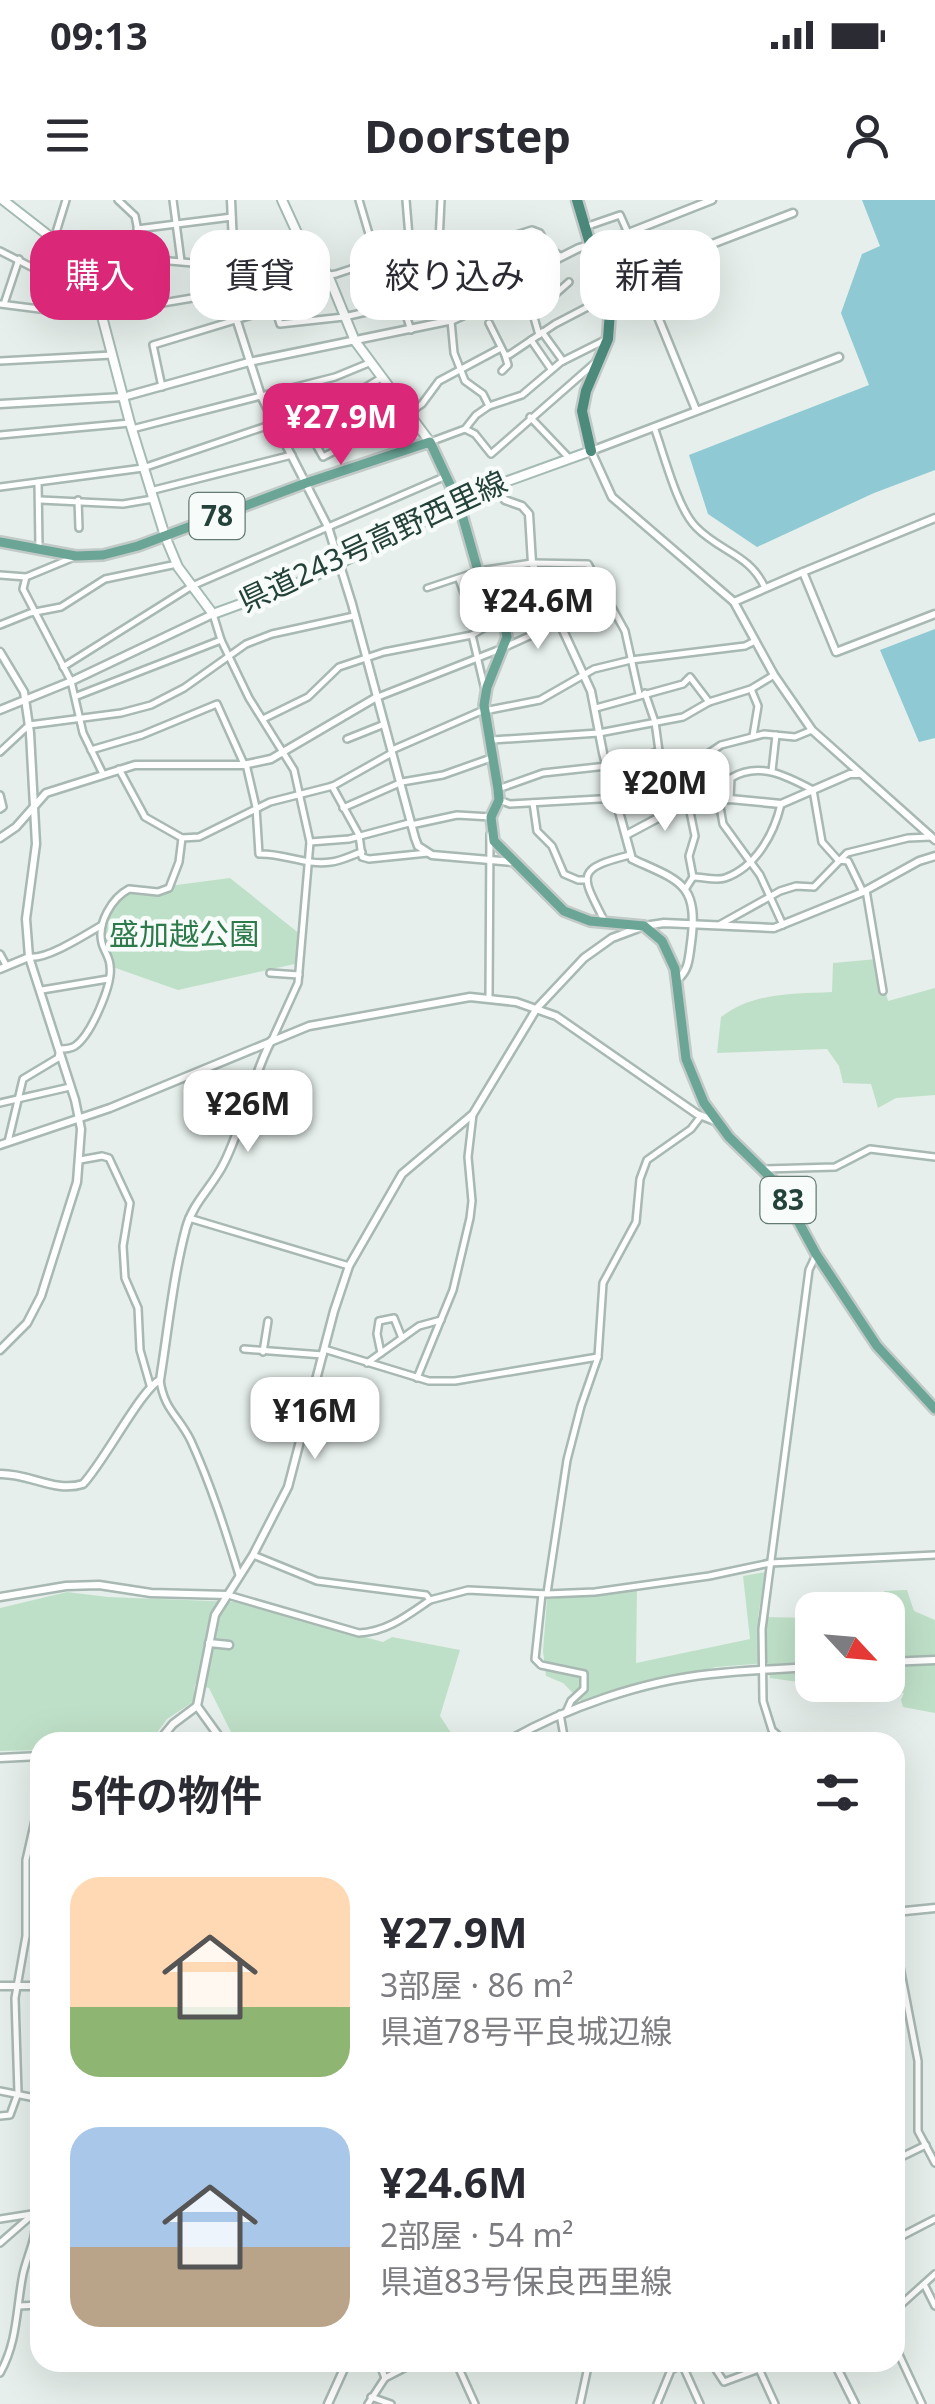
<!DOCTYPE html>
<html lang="ja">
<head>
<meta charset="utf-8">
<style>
  :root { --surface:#fff; --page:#f2f2f3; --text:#2b2b33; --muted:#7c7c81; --accent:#db2777 }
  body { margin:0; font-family:"Noto Sans","Noto Sans JP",sans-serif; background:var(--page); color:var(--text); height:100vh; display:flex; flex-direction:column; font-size:38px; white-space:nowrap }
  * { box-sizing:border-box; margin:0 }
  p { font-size:32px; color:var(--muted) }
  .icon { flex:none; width:55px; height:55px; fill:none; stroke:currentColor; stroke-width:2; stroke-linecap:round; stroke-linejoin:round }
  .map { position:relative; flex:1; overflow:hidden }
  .sheet { position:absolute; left:30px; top:1532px; width:875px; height:640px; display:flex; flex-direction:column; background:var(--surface); border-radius:30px; box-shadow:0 10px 40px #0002 }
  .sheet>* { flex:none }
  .top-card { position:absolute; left:30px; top:30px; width:875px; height:90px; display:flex; gap:20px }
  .needle { width:65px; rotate:116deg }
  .fabs { position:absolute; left:795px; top:1392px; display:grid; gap:20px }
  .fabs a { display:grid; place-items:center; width:110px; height:110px; border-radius:20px; background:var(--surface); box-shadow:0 10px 40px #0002; font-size:50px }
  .price { position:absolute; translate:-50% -85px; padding:0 22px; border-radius:20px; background:#fff; color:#222; font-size:32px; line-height:65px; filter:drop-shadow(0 2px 5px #0008) }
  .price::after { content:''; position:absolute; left:50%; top:60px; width:30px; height:22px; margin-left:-15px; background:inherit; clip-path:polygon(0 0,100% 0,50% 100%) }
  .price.on { background:var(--accent); color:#fff }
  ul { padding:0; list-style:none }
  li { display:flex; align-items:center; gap:30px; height:250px; padding:0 40px }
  li span { display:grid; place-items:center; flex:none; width:280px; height:200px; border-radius:30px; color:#555 }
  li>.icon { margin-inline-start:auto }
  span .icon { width:120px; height:120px; fill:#fffc; stroke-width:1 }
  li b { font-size:42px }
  h2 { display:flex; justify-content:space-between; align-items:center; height:120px; padding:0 40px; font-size:42px }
  .pill { padding:0 35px; border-radius:30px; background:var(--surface); box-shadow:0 10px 40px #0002; font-size:35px; line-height:90px }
  .pill.on { background:var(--accent); color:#fff }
  .status { display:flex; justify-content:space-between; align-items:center; height:70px; padding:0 50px; background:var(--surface); direction:ltr }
  .status svg { height:28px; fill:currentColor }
  header { display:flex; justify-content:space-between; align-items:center; height:130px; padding:0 40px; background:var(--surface); font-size:45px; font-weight:700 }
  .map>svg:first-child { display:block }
  .green { fill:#bfe0c8 }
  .water { fill:#8ec9d4 }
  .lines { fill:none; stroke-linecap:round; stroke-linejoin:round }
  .pedestrian-casing { stroke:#a8b8b2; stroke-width:9 }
  .minor-casing { stroke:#a8b8b2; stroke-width:10 }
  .tertiary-casing { stroke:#a8b8b2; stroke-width:11 }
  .secondary-casing { stroke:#a4bbb3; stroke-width:12 }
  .primary-casing { stroke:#c2cac8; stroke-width:14 }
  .trunk-casing { stroke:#c2cac8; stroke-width:15 }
  .pedestrian { stroke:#fff; stroke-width:4 }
  .minor { stroke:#fff; stroke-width:5 }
  .tertiary { stroke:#fff; stroke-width:6 }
  .secondary { stroke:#fff; stroke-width:8 }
  .primary { stroke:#6aa596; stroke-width:9 }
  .trunk { stroke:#4c8a7c; stroke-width:10 }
  .labels { text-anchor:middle; stroke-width:9; stroke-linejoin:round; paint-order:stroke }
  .shield { fill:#f7fbf9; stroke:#637a73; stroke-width:2.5 }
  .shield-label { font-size:28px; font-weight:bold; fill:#24423a }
  .street-label { font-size:30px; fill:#24423a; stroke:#f7fbf9 }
  .park-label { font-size:30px; fill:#2d7a4b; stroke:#f7fbf9 }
</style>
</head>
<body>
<div class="status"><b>09:13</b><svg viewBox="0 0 49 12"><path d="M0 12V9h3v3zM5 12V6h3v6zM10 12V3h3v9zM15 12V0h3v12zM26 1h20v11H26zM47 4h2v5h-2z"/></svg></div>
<header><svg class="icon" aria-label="menu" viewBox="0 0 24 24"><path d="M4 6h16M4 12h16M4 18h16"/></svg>Doorstep<svg class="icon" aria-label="person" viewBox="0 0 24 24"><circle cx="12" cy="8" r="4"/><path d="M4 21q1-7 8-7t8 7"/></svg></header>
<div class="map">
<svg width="935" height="2204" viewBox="0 0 935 2204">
  <rect width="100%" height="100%" fill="#e6efeb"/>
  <g class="green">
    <polygon points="230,678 301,735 299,763 178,790 110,766 102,725 123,692"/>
    <path d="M 877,759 L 888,801 L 935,788 L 935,895 L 896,898 L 878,908 L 871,884 L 843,883 L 839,866 L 827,849 L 717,853 L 721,817 C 753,792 794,794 832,792 L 833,763 Z"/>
    <polygon points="765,1372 758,1417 812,1418 812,1484 770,1478 768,1463 716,1467 582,1502 563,1483 546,1476 543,1451 547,1399 637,1390 636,1463 750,1439 743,1376"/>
    <polygon points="907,1390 914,1411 935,1420 935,1513 903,1507 901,1500 904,1493 886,1495 817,1485 888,1485 888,1410 884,1391"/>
    <polygon points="67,1392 108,1397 237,1402 383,1442 392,1437 460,1450 440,1516 457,1542 266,1542 233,1536 209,1488 195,1484 193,1502 167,1519 150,1542 40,1542 40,1550 0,1551 0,1408"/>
  </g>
  <g class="water">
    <polygon points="862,0 935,0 935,270 874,293 757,347 708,314 689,255 869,185 841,113 862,54 880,46"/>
    <polygon points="935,429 935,538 919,542 880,450"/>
  </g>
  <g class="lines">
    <g class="pedestrian-casing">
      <g id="pedestrian">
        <polyline points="458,378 477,430"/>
        <polyline points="427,388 478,371"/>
      </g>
    </g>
    <g class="minor-casing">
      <g id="minor">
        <polyline points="118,0 135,16 144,61"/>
        <polyline points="173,0 181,61"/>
        <polyline points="359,0 377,61"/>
        <polyline points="406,0 410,49"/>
        <polyline points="441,0 439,42 448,88 454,153 465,181 483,194 489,206"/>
        <polyline points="588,26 620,15 628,33"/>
        <polyline points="137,29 232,17"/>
        <polyline points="54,39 66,0"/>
        <polyline points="0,51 55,79"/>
        <path d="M 389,59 C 399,82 402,106 411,130"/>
        <polyline points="89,65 158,60 228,66"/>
        <polyline points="517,69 551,51"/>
        <polyline points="0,104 63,112 103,113 336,74 426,44 513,36 532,30 540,33 547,46 561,57"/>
        <polyline points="4,104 19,59"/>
        <polyline points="50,111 55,79 67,52"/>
        <polyline points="489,123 505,155 509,155 555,124 605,98"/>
        <polyline points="542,132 563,161"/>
        <polyline points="539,135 533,114 569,82"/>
        <polyline points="531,140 551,169"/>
        <polyline points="0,161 112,155"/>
        <polyline points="502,171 508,165 505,155"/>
        <polyline points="162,187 153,145 275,108 280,124 344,117 402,104"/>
        <polyline points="300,216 323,257 409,213 422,204 439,181 499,149"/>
        <polyline points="530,217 569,258"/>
        <path d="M 654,227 C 664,254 677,308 696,327 C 720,352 750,354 765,388"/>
        <polyline points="132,229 335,177 369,163"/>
        <polyline points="465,229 475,234 491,254 597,161"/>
        <polyline points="0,235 130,223"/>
        <polyline points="430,242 465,229 476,215 489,206 522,195 561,162 605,140"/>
        <polyline points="38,282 39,347"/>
        <polyline points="0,287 143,268 346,199 381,178"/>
        <polyline points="150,291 292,255"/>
        <polyline points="40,300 123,304 153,299"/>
        <polyline points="78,300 79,328"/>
        <polyline points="72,358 26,377 23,389 71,481 83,533 103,574"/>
        <polyline points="479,371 532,363 588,364 625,431 639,494"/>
        <polyline points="0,375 26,377"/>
        <polyline points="548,395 597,380"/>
        <polyline points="213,414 221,440 249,498 294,570 310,642 298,783 272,840"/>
        <polyline points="0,425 30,413 61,407 105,379 177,364"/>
        <polyline points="472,435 485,490"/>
        <polyline points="63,467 192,386 446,276"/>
        <polyline points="751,489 758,506 753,536"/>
        <polyline points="645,493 655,522 659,551 688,602 695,636 689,656 693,677 686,688"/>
        <polyline points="77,496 221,440"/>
        <polyline points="378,497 503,448 609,400"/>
        <polyline points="596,508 683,484 690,477 709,502"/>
        <polyline points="263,519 308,497 339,467 384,452 472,435 544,391"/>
        <polyline points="347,539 382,525"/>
        <polyline points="492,540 599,533 683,517 709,502 751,489 774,475"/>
        <polyline points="91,550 142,535 217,504 244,564"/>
        <polyline points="392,550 479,512 540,500 594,469 631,460 745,446 755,441"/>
        <polyline points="0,552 29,525 121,513 151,505 184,488 246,444 272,434 354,416"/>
        <path d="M 246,564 L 256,607 L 259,654 C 284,653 306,666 331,662 C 341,661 352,655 362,652"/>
        <polyline points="119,569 145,617 182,638 199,637 270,602 333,586 390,554"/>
        <polyline points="772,571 776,535"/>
        <polyline points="332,586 359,635 362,657 369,659 428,653"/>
        <polyline points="498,589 543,573 625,564 659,551"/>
        <polyline points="0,595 3,607 0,609"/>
        <path d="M 730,599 L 731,578 C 759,561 787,576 813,590 L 822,642 L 838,660 L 848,661 L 863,692"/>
        <polyline points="499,600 510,604 617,598 675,576 721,545 764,534 795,537 812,530"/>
        <polyline points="719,601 723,624 760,675 783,725"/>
        <polyline points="533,603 537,631 552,646 564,674 578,680 587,680"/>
        <polyline points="343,608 402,582 443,575 491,558"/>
        <polyline points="411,625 457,615 491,617"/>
        <polyline points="310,642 349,639 409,623"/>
        <path d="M 693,677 C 703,677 716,681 725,678 C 756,667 774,634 781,604"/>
        <polyline points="866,690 883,791"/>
        <path d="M 605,722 C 581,675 574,669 630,655"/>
        <polyline points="719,725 780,691 796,686 814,687 847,653 908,638 931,637"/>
        <polyline points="0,754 6,765"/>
        <path d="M 29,757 C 46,760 85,735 102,725"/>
        <polyline points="270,773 299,775"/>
        <polyline points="42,790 108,779"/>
        <polyline points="489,797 490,634"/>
        <polyline points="0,903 70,887"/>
        <path d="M 8,942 L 23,879 L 58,858 L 60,849 C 66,849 70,849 75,846 C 91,835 113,784 110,766 C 110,758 104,751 102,743 C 97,723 112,698 129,689 L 158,692 L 169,688 L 179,662 L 182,638"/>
        <polyline points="80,960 102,956 109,958 130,1003 123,1046 125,1078 138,1108 140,1150 150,1185"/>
        <polyline points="765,969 835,967 870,949 935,957"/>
        <polyline points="189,1018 349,1066"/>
        <polyline points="244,1149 323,1155"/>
        <polyline points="324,1149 429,1181 455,1181 598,1157"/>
        <polyline points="263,1152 268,1121"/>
        <polyline points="381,1153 377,1134 379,1121 394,1118 402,1138"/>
        <polyline points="367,1163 419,1126 441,1120"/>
        <polyline points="417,1178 453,1090 470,1018 472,1001 468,957 473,914"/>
        <path d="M 160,1180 C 164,1210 179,1216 191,1241 C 211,1285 225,1329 239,1375"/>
        <polyline points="253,1355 317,1381 426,1395 430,1400 468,1390 547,1394 595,1392 709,1376 770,1363 935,1355"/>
        <polyline points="547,1393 567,1260 581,1206 598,1157 603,1083 636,1022 640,979 647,960 691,929 701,916"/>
        <polyline points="542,1394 535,1459 541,1465 584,1474 584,1489 571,1501 567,1510"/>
        <path d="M 228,1395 L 359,1433 C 387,1432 408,1415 430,1400"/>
        <polyline points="560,1514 565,1542"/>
        <polyline points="785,1542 772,1530 763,1501 762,1429 809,1070 815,1057"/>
        <polyline points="895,1741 918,1861 918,1931 935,1963"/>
        <polyline points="0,1891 40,1899"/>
        <polyline points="0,1916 10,1915 18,1893 15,1798 26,1736 26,1660 40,1598"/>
        <polyline points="895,1960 926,1945"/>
        <polyline points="0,2019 32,2014"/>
        <polyline points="895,2026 900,2037 935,2019"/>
        <polyline points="0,2043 40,2008"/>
        <polyline points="925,2086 935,2106"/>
        <polyline points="19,2106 40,2105"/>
        <polyline points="895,2110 935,2074"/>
        <polyline points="895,2146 922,2204"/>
        <polyline points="456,2162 475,2204"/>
        <polyline points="711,2162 724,2182 759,2169"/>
        <polyline points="760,2162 759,2169 775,2204"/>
        <polyline points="682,2164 700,2204"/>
        <path d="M 0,2173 C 18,2141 16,2109 23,2074 C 28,2052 39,2035 34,2013"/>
        <polyline points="385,2178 416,2162"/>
        <polyline points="371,2197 391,2204"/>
        <polyline points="368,2204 385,2178 379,2162"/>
        <polyline points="580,2204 589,2162"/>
        <polyline points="657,2204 671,2170 682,2164 696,2162"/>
      </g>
    </g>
    <g class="tertiary-casing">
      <g id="tertiary">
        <polyline points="231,0 233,44 227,74 227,90 261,196 328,327 352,404 415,638 418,646 432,655 512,662"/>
        <polyline points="624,34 696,210"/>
        <polyline points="639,72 793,13"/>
        <polyline points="839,157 591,251 612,297 734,402 774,475 812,530 935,640"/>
        <polyline points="0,204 123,197 249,162 453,120 508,95 555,60 579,48 628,33 712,0"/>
        <path d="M 494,286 L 505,300 L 522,306 L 529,314 L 532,363 L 591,491 L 603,553 L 632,659 C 680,681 699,683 691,743 C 689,757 689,770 678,779"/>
        <polyline points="935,318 803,372 836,452 935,414"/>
        <polyline points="734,402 803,372"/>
        <polyline points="0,452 24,492 30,533 36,644 26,719 29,757 75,900 81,929 77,982 41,1096 27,1123 0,1150"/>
        <polyline points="0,510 74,480 213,414"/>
        <polyline points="626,635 688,602 730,599 781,604 850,574 858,574"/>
        <polyline points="0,638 16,627 46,593 135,565 243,565 271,559 375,498"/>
        <polyline points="0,769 29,757"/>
        <polyline points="0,945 110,908 309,826 470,797 516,802 556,816 697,914 715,921"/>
        <path d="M 0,1274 C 29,1273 55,1293 83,1284 C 104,1262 142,1188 160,1180 C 168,1130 173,1077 186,1028 C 193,1002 213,986 224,963 C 244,923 251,880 271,841"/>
        <polyline points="0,1397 66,1386 99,1385 151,1393 227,1395"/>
        <polyline points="209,1443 229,1445"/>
        <polyline points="888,1462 935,1460"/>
        <polyline points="197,1506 223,1542"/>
        <polyline points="158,1542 173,1524 197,1506 215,1415 253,1355 288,1287 334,1111 349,1066 402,974 473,914 537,808 584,758 612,738 644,726 664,723 774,728 863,692 919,661 935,656"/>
        <path d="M 506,1542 C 565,1508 642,1481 711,1474 C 745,1470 779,1469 812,1467"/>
        <polyline points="0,1558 40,1556"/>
        <polyline points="895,1712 935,1708"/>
        <polyline points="0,1786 40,1786"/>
        <polyline points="834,2162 855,2204"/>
        <polyline points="328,2204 347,2162"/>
      </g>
    </g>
    <g class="secondary-casing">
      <g id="secondary">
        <polyline points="3,0 89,67 130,223 165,336 178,367 213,414 309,379 494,286 591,251"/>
        <polyline points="282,0 304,48 328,75 355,141 430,242"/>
      </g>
    </g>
    <g class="primary-casing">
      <polyline id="primary" points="0,342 76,356 103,355 138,346 306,283 430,242 459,304 478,371 503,415 507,437 487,487 484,505 498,589 499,600 491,617 494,641 564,711 590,721 644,726 662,741 675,769 686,859 704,903 729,937 779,986 816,1054 877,1146 935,1209"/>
    </g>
    <g class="trunk-casing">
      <polyline id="trunk" points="577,0 610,111 608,139 586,191 582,211 591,251"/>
    </g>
    <use href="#pedestrian" class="pedestrian"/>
    <use href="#minor" class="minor"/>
    <use href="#tertiary" class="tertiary"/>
    <use href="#secondary" class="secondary"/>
    <use href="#primary" class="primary"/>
    <use href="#trunk" class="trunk"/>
  </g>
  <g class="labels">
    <g class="shield">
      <rect x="189.5" y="293" width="55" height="46" rx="8"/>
      <rect x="760.5" y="977" width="55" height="46" rx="8"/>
    </g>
    <g class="shield-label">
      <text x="217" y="326">78</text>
      <text x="788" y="1010">83</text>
    </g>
    <g class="street-label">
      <text transform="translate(373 342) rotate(-25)" y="10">県道243号高野西里線</text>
    </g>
    <g class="park-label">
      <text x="184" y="745">盛加越公園</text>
    </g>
  </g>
</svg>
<div class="fabs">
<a><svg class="needle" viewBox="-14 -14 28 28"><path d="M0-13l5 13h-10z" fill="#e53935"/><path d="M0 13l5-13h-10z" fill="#7c7c81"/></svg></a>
</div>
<b class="price on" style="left:341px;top:268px">¥27.9M</b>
<b class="price" style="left:538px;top:452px">¥24.6M</b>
<b class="price" style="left:665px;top:634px">¥20M</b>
<b class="price" style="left:248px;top:955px">¥26M</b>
<b class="price" style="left:315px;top:1262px">¥16M</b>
<div class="top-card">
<a class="pill on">購入</a>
<a class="pill">賃貸</a>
<a class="pill">絞り込み</a>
<a class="pill">新着</a>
</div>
<section class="sheet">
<h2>5件の物件<svg class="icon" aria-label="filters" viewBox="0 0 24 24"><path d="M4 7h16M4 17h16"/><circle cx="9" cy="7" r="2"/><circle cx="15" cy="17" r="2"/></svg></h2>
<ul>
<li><span style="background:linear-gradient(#ffd9b3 65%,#8fb573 0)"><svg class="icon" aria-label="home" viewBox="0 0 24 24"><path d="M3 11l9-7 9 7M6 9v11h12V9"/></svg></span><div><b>¥27.9M</b><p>3部屋 · 86 m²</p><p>県道78号平良城辺線</p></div></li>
<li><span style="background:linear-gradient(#a9c7e8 60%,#b9a48a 0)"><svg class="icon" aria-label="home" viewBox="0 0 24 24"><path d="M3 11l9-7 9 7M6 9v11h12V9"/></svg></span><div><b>¥24.6M</b><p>2部屋 · 54 m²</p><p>県道83号保良西里線</p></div></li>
</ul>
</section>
</div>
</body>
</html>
